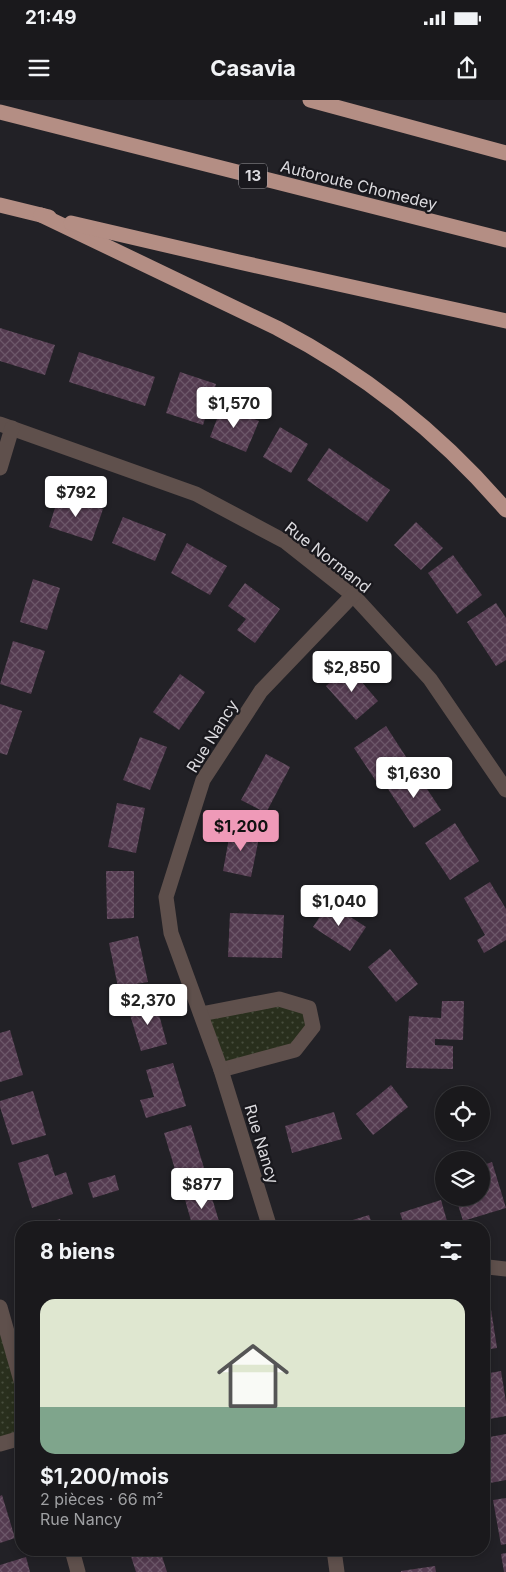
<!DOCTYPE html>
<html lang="fr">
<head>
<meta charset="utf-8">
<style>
  :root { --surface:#1a191c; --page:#232225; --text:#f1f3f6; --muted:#9fa0a3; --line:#38383b; --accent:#ef9ab8 }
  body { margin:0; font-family:Inter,sans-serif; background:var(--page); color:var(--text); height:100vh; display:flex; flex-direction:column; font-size:19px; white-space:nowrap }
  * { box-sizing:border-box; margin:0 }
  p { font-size:16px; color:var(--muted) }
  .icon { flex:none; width:28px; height:28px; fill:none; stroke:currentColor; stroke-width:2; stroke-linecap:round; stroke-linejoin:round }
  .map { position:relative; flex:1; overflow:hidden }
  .side { position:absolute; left:15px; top:1121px; width:475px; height:335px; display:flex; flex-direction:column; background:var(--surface); border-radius:20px; box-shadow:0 2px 8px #0003,0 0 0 1px var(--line) }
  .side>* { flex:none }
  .controls { position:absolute; left:435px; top:986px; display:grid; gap:10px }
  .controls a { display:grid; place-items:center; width:55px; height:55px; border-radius:50%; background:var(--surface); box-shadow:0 2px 8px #0003,0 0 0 1px var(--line); font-size:25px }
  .price { position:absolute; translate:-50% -42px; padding:0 11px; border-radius:5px; background:#fff; color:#222; font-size:16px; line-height:32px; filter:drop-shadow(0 1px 2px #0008) }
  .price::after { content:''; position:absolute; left:50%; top:30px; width:15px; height:11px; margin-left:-8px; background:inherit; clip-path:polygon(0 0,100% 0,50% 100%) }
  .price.selected { background:var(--accent); color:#111 }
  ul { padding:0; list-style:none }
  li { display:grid; align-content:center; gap:10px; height:265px; padding:0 25px }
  li span { display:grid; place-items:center; height:155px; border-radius:15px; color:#555 }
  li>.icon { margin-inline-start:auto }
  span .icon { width:90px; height:90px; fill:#fffc; stroke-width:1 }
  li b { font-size:21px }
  h2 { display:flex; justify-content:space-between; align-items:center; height:60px; padding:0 25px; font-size:21px }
  .status { display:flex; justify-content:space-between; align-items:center; height:35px; padding:0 25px; background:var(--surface); direction:ltr }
  .status svg { height:14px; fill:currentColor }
  header { display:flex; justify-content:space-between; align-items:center; height:65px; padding:0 25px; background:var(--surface); font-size:22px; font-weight:700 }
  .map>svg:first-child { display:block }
  .green { fill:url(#green-dots) }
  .building { fill:url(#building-cross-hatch) }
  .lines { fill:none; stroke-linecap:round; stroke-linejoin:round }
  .street { stroke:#5f504c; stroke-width:15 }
  .highway { stroke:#b48e84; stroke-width:15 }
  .labels { text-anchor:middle; stroke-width:4.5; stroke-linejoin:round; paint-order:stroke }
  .shield { fill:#19181d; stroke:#a2a0a5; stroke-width:1 }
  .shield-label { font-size:15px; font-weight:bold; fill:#dcdbdf }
  .street-label { font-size:16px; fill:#dcdbdf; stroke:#19181d }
</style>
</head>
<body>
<div class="status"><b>21:49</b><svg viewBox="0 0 49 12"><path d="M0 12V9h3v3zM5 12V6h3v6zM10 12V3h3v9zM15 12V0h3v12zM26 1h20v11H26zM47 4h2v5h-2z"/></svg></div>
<header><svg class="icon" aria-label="menu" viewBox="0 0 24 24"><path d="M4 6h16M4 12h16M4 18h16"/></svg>Casavia<svg class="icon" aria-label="share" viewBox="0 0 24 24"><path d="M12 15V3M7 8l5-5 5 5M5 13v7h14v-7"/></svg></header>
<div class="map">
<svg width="506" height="1472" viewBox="0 0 506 1472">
  <defs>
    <pattern id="green-dots" width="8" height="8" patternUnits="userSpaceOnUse" patternTransform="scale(1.25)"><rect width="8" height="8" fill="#292f1d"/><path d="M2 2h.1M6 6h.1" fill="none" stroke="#474d3d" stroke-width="1.8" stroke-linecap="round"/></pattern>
    <pattern id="building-cross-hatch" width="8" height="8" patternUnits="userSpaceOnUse" patternTransform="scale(1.25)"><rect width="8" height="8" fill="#543b50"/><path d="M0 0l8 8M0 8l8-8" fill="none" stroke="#6c5769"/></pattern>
  </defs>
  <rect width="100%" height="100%" fill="#222126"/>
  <g class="green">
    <polygon points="279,899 309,908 313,927 295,950 221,970 201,914"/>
    <polygon points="0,1207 21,1281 21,1338 0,1344"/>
  </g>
  <g class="building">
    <polygon points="0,228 55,245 45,275 0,261"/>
    <polygon points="79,252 155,277 145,306 69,282"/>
    <polygon points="180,272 216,284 203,325 166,313"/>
    <polygon points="222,306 259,321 246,352 210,337"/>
    <polygon points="280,327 308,344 291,373 263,357"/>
    <polygon points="329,348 390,390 367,422 307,380"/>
    <polygon points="59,395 103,409 92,441 49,427"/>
    <polygon points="123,417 166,434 155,461 112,443"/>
    <polygon points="416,422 443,448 421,470 394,445"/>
    <polygon points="187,443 227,466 210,495 171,473"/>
    <polygon points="453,455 482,495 457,514 428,473"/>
    <polygon points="33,479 60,488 47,530 20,522"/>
    <polygon points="245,483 280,509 255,543 237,530 246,519 228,506"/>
    <polygon points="496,503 506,518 506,560 496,566 467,522"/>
    <polygon points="13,541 45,551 31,594 0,584"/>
    <polygon points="348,566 378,601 356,620 326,586"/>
    <polygon points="180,574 205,592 179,630 153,612"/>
    <polygon points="0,604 22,611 7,655 0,653"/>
    <polygon points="386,626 408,660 376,681 354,648"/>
    <polygon points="140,637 167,647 150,690 123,680"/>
    <polygon points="266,654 290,667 266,713 241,700"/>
    <polygon points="415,671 441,710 414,728 388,689"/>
    <polygon points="117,703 145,708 136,753 108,747"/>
    <polygon points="455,723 479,761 450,780 425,743"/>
    <polygon points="231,727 260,733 251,777 223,771"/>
    <polygon points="106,771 134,771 134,818 107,819"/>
    <polygon points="490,782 506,809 506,840 484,853 477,840 485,835 464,798"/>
    <polygon points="329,803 366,827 350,851 313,827"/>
    <polygon points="230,813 284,815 282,858 228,857"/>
    <polygon points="138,836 148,882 118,887 109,843"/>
    <polygon points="390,849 418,884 396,902 368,867"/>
    <polygon points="155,900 167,944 141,951 128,908"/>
    <polygon points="442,901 464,901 463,940 435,939 435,945 453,946 453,969 406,968 409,916 441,918"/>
    <polygon points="10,930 23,975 0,982 0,933"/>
    <polygon points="173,963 186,1006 146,1018 140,1000 154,997 146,970"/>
    <polygon points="391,985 408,1007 373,1035 356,1014"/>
    <polygon points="33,991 46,1035 12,1045 0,1007 0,1001"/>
    <polygon points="334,1012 342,1039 292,1053 285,1026"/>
    <polygon points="191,1025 204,1068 177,1076 164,1033"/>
    <polygon points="48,1054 55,1076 66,1072 73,1094 32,1108 18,1063"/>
    <polygon points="492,1062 506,1108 463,1121 456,1098 481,1098 481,1066"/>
    <polygon points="115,1075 119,1090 93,1098 88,1083"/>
    <polygon points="209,1088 221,1128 193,1128 184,1096"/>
    <polygon points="441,1100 449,1128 405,1128 400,1113"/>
    <polygon points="369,1115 373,1128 330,1128 330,1127"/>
    <polygon points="60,1119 63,1128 34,1128 34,1127"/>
    <polygon points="484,1203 490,1203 497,1248 484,1250"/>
    <polygon points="501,1271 506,1302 506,1316 484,1320 484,1274"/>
    <polygon points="506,1334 506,1380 490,1383 484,1338"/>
    <polygon points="2,1395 15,1438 0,1443 0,1396"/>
    <polygon points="506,1398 506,1444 501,1445 493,1400"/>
    <polygon points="129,1450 160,1450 167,1472 136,1472"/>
    <polygon points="250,1450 291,1450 292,1452 264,1457 264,1453 251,1455"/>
    <polygon points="506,1453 506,1472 504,1472 501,1454"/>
    <polygon points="26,1457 30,1472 0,1472 0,1465"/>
    <polygon points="435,1466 436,1472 401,1472 401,1471"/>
  </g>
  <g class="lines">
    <g class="street">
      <polyline points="0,324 196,394 286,442 353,495 430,579 506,690"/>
      <polyline points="0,368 12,328"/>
      <polyline points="201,914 279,899 309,908 313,927 295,950 221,970"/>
      <polyline points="270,1128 221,970 171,833 166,797 203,680 261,591 353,495"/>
      <polyline points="484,1168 488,1167 506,1169"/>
      <polyline points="0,1207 21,1281"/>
      <polyline points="0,1344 21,1338"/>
      <polyline points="72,1450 78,1472"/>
      <polyline points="334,1450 337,1472"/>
    </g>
    <g class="highway">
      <polyline points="310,0 506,53"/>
      <polyline points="0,12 506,140"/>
      <polyline points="0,105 49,117"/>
      <path d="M 41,115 L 277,228 C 366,274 441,334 506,410"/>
      <polyline points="71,123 239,162 506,221"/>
    </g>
  </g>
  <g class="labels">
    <rect class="shield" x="239" y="63.5" width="28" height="25" rx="4"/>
    <g class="shield-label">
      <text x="253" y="81">13</text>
    </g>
    <g class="street-label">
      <text transform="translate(359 85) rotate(14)" y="6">Autoroute Chomedey</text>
      <text transform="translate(328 457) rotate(38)" y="6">Rue Normand</text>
      <text transform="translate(212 636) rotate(-58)" y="6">Rue Nancy</text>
      <text transform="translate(262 1044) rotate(73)" y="6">Rue Nancy</text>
    </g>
  </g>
</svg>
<div class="controls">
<a><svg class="icon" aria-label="locate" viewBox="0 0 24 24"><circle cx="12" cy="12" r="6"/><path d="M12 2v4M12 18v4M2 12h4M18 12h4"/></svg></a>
<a><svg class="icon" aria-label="layers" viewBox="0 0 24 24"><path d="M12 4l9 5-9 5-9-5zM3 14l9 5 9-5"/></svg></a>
</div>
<b class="price" style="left:234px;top:329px">$1,570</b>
<b class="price" style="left:76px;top:418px">$792</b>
<b class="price" style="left:352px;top:593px">$2,850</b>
<b class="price" style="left:414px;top:699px">$1,630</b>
<b class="price selected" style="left:241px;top:752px">$1,200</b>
<b class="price" style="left:339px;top:827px">$1,040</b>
<b class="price" style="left:148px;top:926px">$2,370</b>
<b class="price" style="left:202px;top:1110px">$877</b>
<section class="side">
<h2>8 biens<svg class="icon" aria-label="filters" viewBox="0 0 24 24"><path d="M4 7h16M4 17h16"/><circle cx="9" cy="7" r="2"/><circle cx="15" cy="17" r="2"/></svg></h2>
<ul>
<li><span style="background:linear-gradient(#dfe7d0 70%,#7fa58c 0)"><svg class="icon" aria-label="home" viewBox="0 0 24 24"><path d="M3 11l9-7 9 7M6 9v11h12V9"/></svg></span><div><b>$1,200/mois</b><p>2 pièces · 66 m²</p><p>Rue Nancy</p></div></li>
</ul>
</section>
</div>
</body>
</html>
